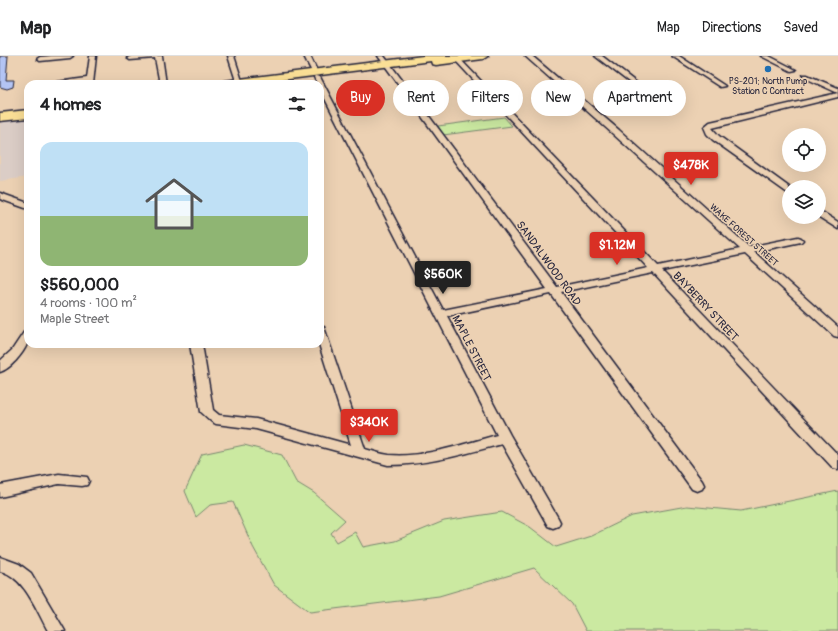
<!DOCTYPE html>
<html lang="en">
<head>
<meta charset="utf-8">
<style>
  :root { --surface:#fff; --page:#f6f6f6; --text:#202124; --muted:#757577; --line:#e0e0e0; --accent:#d93025 }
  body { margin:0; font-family:Pangolin,sans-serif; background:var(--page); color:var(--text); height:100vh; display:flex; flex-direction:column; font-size:15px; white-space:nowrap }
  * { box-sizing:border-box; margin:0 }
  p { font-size:13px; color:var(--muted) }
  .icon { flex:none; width:22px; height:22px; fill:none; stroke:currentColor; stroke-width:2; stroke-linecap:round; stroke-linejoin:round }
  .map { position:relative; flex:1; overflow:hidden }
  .sheet { position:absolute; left:24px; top:24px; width:300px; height:268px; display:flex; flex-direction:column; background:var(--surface); border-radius:12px; box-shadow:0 4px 16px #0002 }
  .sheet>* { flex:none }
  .top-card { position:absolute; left:336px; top:24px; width:380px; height:36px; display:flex; gap:8px }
  .buttons { position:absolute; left:782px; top:72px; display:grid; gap:8px }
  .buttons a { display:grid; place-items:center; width:44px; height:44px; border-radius:50%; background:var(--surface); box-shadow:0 4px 16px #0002; font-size:20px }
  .price { position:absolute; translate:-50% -34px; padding:0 9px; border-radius:4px; background:var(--accent); color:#fff; font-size:13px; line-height:26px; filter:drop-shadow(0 1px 2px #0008) }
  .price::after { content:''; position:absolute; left:50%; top:24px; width:12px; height:9px; margin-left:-6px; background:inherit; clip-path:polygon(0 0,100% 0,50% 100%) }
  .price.on { background:#222; color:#fff }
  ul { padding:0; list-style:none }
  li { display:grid; align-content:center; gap:8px; height:212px; padding:0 16px }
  li span { display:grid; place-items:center; height:124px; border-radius:12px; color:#555 }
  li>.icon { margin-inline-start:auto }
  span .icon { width:72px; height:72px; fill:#fffc; stroke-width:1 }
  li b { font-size:17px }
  h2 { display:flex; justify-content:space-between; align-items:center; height:48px; padding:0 16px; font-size:17px }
  .chip { padding:0 14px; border-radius:18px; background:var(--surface); box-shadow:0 4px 16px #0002; font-size:14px; line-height:36px }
  .chip.on { background:var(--accent); color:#fff }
  header { display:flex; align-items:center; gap:24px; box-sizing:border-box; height:56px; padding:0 20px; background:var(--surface); border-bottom:1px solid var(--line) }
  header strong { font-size:19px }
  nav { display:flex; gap:22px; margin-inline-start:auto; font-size:14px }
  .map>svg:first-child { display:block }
  .built { fill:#dbcdc6 }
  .green { fill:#cbe9a1; stroke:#76866e }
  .building { fill:#b3c4f4; stroke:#22223b }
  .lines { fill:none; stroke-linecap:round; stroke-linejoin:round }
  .minor-casing { stroke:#22223b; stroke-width:3 }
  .trunk-casing { stroke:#22223b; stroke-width:3 }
  .minor { fill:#ecd1b3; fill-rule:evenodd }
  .trunk { fill:#fbdf96; fill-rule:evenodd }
  .poi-dot { fill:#1f6fb2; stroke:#ecd1b3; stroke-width:1.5 }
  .labels { text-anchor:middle; stroke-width:3; stroke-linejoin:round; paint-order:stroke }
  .far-poi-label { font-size:9px; fill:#22223b; stroke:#ecd1b3 }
  .far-street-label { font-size:9px; fill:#22223b; stroke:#ecd1b3 }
  .street-label { font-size:11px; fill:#22223b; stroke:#ecd1b3 }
</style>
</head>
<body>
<header>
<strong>Map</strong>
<nav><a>Map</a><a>Directions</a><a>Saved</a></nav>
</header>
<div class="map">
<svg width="838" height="575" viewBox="0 0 838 575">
  <rect width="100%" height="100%" fill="#ecd1b3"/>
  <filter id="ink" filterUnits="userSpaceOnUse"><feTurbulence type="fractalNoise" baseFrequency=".025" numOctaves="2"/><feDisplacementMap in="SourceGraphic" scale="8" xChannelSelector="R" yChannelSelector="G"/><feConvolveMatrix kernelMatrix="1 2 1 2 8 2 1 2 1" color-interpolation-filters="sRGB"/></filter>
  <g filter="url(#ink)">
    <polygon class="built" points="28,61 28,121 0,125 0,65"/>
    <g class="green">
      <polygon points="504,61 512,70 443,79 438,70"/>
      <polygon points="244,389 282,399 296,426 314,437 345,464 331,477 337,486 355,476 363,491 395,485 444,465 502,456 530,471 556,491 591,480 632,460 687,450 741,455 838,435 838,575 586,575 572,548 534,512 439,540 310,556 274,529 253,491 233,446 210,449 196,461 185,435 202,398"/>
    </g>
    <polygon class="building" points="0,0 8,0 6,24 14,24 13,31 7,33 0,31"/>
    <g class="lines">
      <g class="minor-casing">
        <g id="minor">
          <polygon points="51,0 73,0 70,2 40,5 37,3 40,1"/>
          <polygon points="90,0 96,0 93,28 87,28 87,26 54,28 57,26 87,22"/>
          <polygon points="162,0 166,28 160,28 155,2 130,4 127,2 132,0"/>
          <polygon points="228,0 234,0 243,28 237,28"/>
          <polygon points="304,0 310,0 318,17 317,18 313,18"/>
          <path d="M 378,0 L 384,0 L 557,231 L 648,212 L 455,4 L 455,2 L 459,2 L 658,210 L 740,193 L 613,78 L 525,0 L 532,0 L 619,74 L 749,191 L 798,181 L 801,182 L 803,184 L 801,186 L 754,196 L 838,271 L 838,281 L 834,280 L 745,198 L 662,215 L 838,399 L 838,413 L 833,412 L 653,217 L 561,236 L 702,425 L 704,429 L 702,433 L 697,435 L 692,433 L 551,238 L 447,260 L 510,379 L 558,462 L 560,466 L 558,470 L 553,472 L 548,470 L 502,388 C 464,398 428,409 388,409 L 256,373 L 216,368 L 212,366 L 201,356 L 190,288 L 202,288 L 213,354 L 219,359 L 256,363 L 351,389 L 319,288 L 320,270 L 324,271 L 325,274 L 365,393 C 373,395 381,398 389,399 C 425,402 463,388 497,379 L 320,33 L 320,28 L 317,28 L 314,21 L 315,20 L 320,21 L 443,254 L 547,233 Z"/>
          <polygon points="595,0 602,0 655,41 655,43 651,43"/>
          <polygon points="672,0 679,0 725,30 720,31"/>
          <polygon points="761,0 769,0 796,14 791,15"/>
          <polygon points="803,19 807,19 838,32 838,41 712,72 719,80 789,131 789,138 713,84 707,78 704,71 710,66 838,37 803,21"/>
          <polygon points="0,137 28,147 28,153 0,143"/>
          <polygon points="819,154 838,166 838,173 819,161"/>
          <path d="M 28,275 C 28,279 29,285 27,288 C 23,298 10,313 0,316 L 0,305 L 12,294 L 24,276 Z"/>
          <polygon points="59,418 87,421 89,425 87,429 82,430 59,428 0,441 0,429"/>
          <path d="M 0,501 L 19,508 L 31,517 L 65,575 L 48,575 C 37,555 24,520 0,515 Z"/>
        </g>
      </g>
      <g class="trunk-casing">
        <g id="trunk">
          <polygon points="423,0 488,0 483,3 436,9 432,8 431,5 250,28 219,28 224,25"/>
          <polygon points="28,54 28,62 0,65 0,57"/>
        </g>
      </g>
      <use href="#minor" class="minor"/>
      <use href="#trunk" class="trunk"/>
    </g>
  </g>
  <circle class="poi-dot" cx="768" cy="13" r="4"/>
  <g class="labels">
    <g class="far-poi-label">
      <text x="768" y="28">PS-201; North Pump<tspan x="768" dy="10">Station C Contract</tspan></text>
    </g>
    <g class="far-street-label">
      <text transform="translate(744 179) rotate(42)" y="3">WAKE FOREST STREET</text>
    </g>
    <g class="street-label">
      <text transform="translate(549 207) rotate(54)" y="4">SANDALWOOD ROAD</text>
      <text transform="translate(706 250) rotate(47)" y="4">BAYBERRY STREET</text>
      <text transform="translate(472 292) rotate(63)" y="4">MAPLE STREET</text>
    </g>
  </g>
</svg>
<div class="buttons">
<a><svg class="icon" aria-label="locate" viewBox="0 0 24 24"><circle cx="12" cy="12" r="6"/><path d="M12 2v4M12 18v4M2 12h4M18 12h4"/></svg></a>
<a><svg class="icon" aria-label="layers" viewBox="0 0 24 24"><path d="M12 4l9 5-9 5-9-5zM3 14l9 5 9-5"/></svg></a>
</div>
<b class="price" style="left:691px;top:130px">$478K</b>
<b class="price" style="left:617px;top:210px">$1.12M</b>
<b class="price on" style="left:443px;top:239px">$560K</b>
<b class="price" style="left:369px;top:387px">$340K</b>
<div class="top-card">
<a class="chip on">Buy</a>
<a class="chip">Rent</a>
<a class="chip">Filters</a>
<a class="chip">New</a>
<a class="chip">Apartment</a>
</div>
<section class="sheet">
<h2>4 homes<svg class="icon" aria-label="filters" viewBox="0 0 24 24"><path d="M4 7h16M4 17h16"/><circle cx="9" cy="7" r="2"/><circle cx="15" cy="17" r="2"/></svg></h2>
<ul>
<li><span style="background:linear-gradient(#bfe0f5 60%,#8fb573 0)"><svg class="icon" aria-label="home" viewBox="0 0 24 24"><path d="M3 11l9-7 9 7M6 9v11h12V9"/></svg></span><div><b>$560,000</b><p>4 rooms · 100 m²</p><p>Maple Street</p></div></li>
</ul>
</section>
</div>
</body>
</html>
